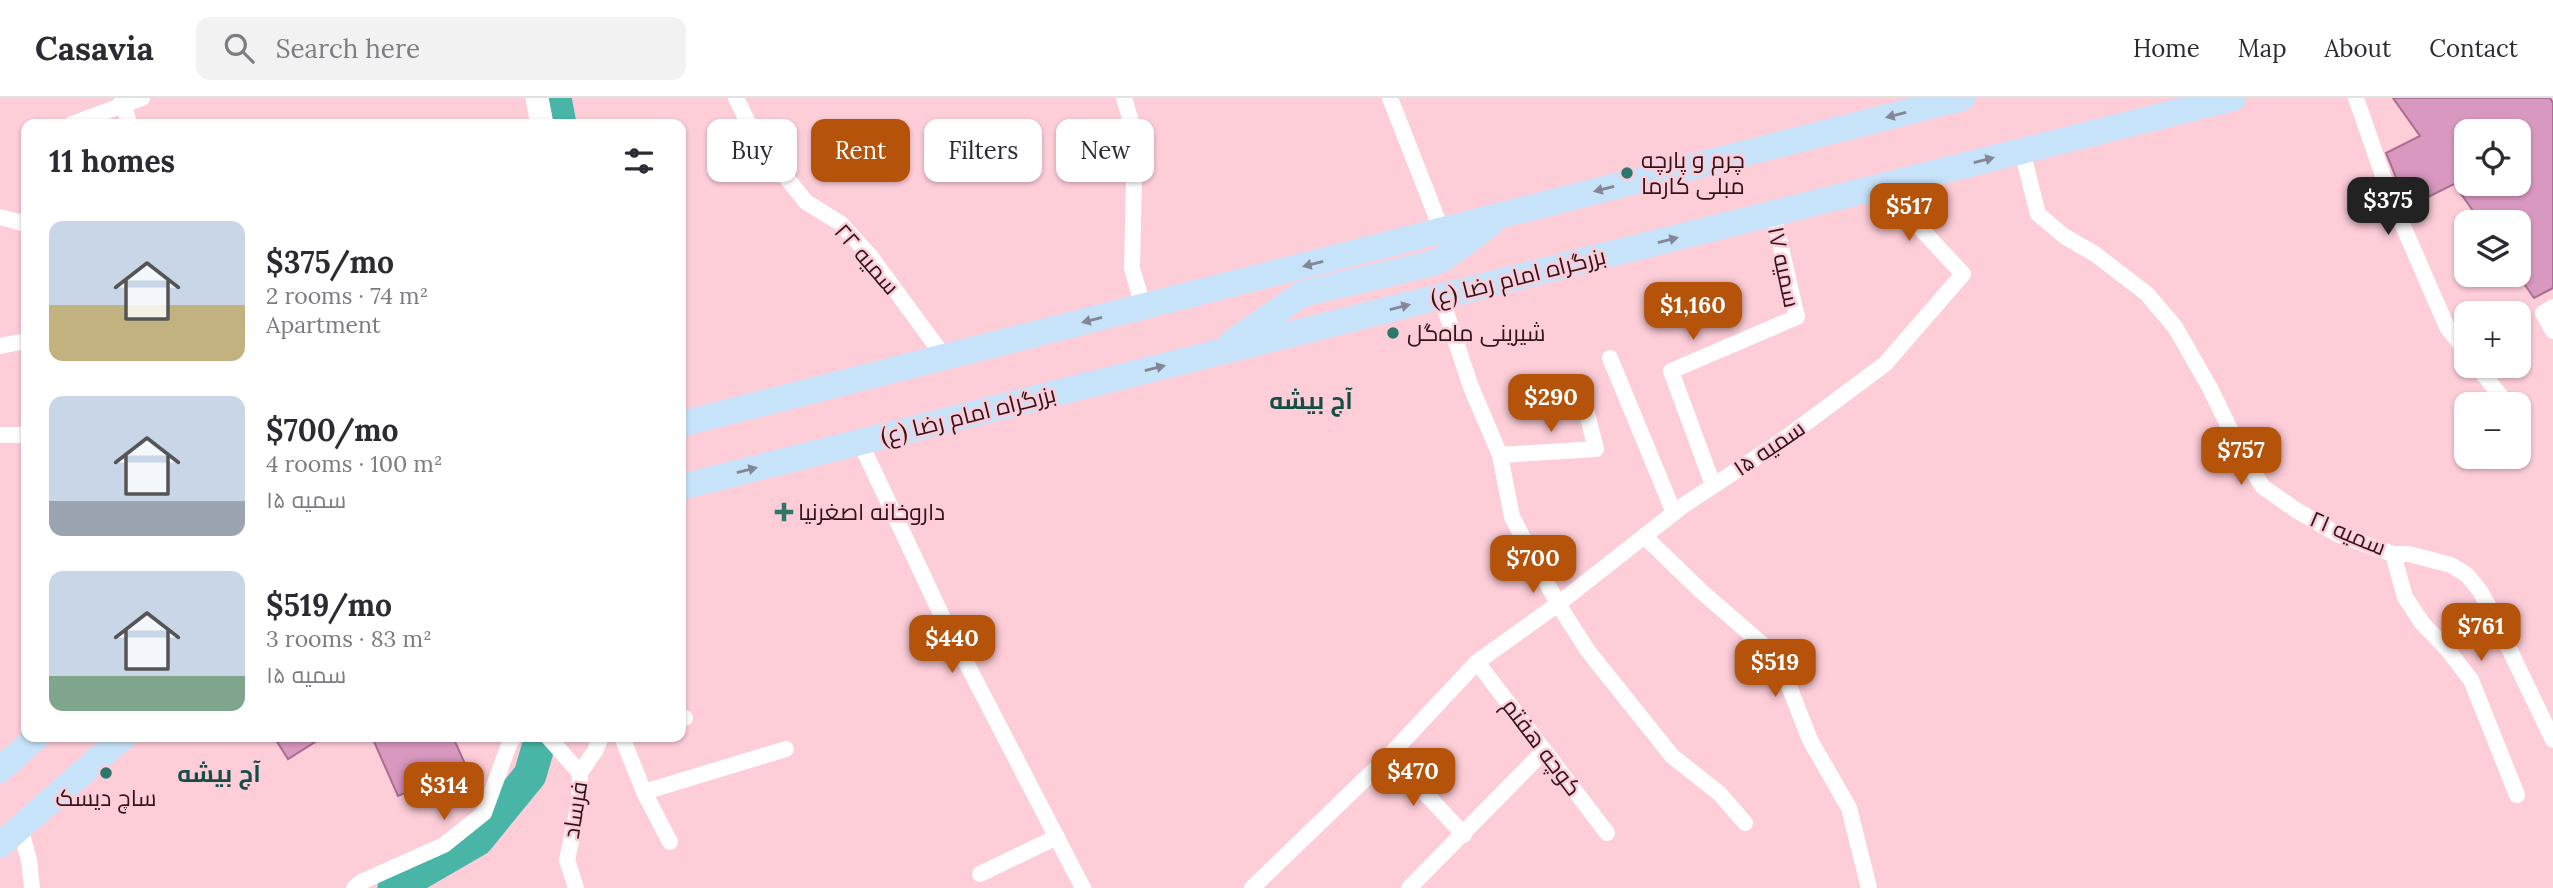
<!DOCTYPE html>
<html lang="en">
<head>
<meta charset="utf-8">
<style>
  :root { --surface:#fff; --page:#f2f2f3; --text:#2b2b33; --muted:#7c7c81; --line:#e1e1e2; --accent:#b45309 }
  body { margin:0; font-family:Lora,Cairo,serif; background:var(--page); color:var(--text); height:100vh; display:flex; flex-direction:column; font-size:26px; white-space:nowrap }
  * { box-sizing:border-box; margin:0 }
  p { font-size:23px; color:var(--muted) }
  .icon { flex:none; width:38px; height:38px; fill:none; stroke:currentColor; stroke-width:2; stroke-linecap:round; stroke-linejoin:round }
  .map { position:relative; flex:1; overflow:hidden }
  .panel { position:absolute; left:21px; top:21px; width:665px; height:623px; display:flex; flex-direction:column; background:var(--surface); border-radius:14px; box-shadow:0 2px 5px #0004 }
  .panel>* { flex:none }
  .top-card { position:absolute; left:707px; top:21px; width:665px; height:63px; display:flex; gap:14px }
  .controls { position:absolute; left:2454px; top:21px; display:grid; gap:14px }
  .controls a { display:grid; place-items:center; width:77px; height:77px; border-radius:14px; background:var(--surface); box-shadow:0 2px 5px #0004; font-size:35px }
  .price { position:absolute; translate:-50% -60px; padding:0 16px; border-radius:14px; background:var(--accent); color:#fff; font-size:23px; line-height:46px; filter:drop-shadow(0 2px 4px #0008) }
  .price::after { content:''; position:absolute; left:50%; top:42px; width:21px; height:16px; margin-left:-10px; background:inherit; clip-path:polygon(0 0,100% 0,50% 100%) }
  .price.selected { background:#222; color:#fff }
  ul { padding:0; list-style:none }
  li { display:flex; align-items:center; gap:21px; height:175px; padding:0 28px }
  li span { display:grid; place-items:center; flex:none; width:196px; height:140px; border-radius:14px; color:#555 }
  li>.icon { margin-inline-start:auto }
  span .icon { width:84px; height:84px; fill:#fffc; stroke-width:1 }
  li b { font-size:30px }
  h2 { display:flex; justify-content:space-between; align-items:center; height:84px; padding:0 28px; font-size:30px }
  .tag { padding:0 24px; border-radius:14px; background:var(--surface); box-shadow:0 2px 5px #0004; font-size:24px; line-height:63px }
  .tag.selected { background:var(--accent); color:#fff }
  header { display:flex; align-items:center; gap:42px; box-sizing:border-box; height:98px; padding:0 35px; background:var(--surface); border-bottom:2px solid var(--line) }
  header strong { font-size:33px }
  nav { display:flex; gap:38px; margin-inline-start:auto; font-size:24px }
  .search { width:490px; height:63px; background:var(--page); display:flex; align-items:center; gap:18px; box-sizing:border-box; padding:0 24px; border-radius:14px; color:var(--muted); font-size:26px }
  .map>svg:first-child { display:block }
  .lines { fill:none; stroke-linecap:round; stroke-linejoin:round }
  .river { stroke:#48b5a6; stroke-width:33 }
  .building { fill:#d998bf; stroke:#ab6e93; stroke-width:2; fill-rule:evenodd }
  .minor { stroke:#fff; stroke-width:16 }
  .secondary { stroke:#fff; stroke-width:23 }
  .trunk { stroke:#c7e3fa; stroke-width:26 }
  .oneway { fill:#838696 }
  .poi-dot { fill:#2e756b; stroke:#fdcdd8; stroke-width:2.5 }
  .labels { text-anchor:middle; stroke-width:5; stroke-linejoin:round; paint-order:stroke }
  .poi-label { font-size:23px; fill:#30141c; stroke:#fdcdd8; text-anchor:start }
  .street-label { font-size:23px; fill:#30141c; stroke:#fdcdd8 }
  .neighbourhood-label { font-size:24px; font-weight:bold; fill:#134e46; stroke:#fdcdd8 }
</style>
</head>
<body>
<header>
<strong>Casavia</strong>
<div class="search"><svg class="icon" aria-label="search" viewBox="0 0 24 24"><circle cx="10" cy="10" r="6"/><path d="M15 15l6 6"/></svg>Search here</div>
<nav><a>Home</a><a>Map</a><a>About</a><a>Contact</a></nav>
</header>
<div class="map">
<svg width="2553" height="790" viewBox="0 0 2553 790">
  <rect width="100%" height="100%" fill="#fdcdd8"/>
  <g class="lines">
    <g class="river">
      <polyline points="555,0 560,26"/>
      <polyline points="394,790 477,742 530,677 541,639"/>
    </g>
  </g>
  <g class="building">
    <path d="M 2393,0 L 2550,0 L 2553,5 L 2553,190 L 2534,200 L 2518,177 L 2518,124 L 2481,124 L 2454,86 L 2408,109 L 2386,55 L 2420,38 ZM 2466,33 L 2518,33 L 2518,86 L 2466,86 Z"/>
    <polygon points="274,639 323,639 288,661"/>
    <polygon points="372,639 453,639 466,668 398,698"/>
  </g>
  <g class="lines">
    <g class="minor">
      <polyline points="122,0 129,26"/>
      <polyline points="736,0 757,43 806,104 840,125 871,159 945,260"/>
      <polyline points="1124,0 1135,37 1132,170 1143,209"/>
      <polyline points="1390,0 1442,133"/>
      <polyline points="2356,0 2390,98 2447,229 2466,253"/>
      <polyline points="72,26 142,0"/>
      <polyline points="2022,53 2038,116 2064,138 2095,156 2147,196 2175,229 2210,290 2243,358 2263,389 2296,412 2339,437 2393,456 2409,456 2451,467 2467,477 2480,493 2490,511 2553,642"/>
      <polyline points="0,119 26,126"/>
      <polyline points="1441,199 1471,289 1500,357 1512,419 1558,506 1588,553 1672,658 1720,696 1745,725"/>
      <polyline points="2553,209 2543,215 2553,233"/>
      <polyline points="0,248 26,243"/>
      <polyline points="1610,260 1674,415"/>
      <polyline points="2477,268 2507,306"/>
      <polyline points="0,337 26,337"/>
      <polyline points="860,344 942,518 1083,790"/>
      <polyline points="1500,357 1596,351 1583,300"/>
      <polyline points="1713,387 1671,273 1797,219 1773,115"/>
      <polyline points="1644,438 1702,494 1769,552 1785,578 1810,642 1849,710 1869,790"/>
      <polyline points="2393,456 2405,499 2422,525 2447,551 2471,582 2517,697"/>
      <polyline points="1477,564 1607,735"/>
      <polyline points="681,621 685,620"/>
      <polyline points="548,639 580,675"/>
      <polyline points="622,639 644,694 670,744"/>
      <polyline points="1390,657 1464,737"/>
      <polyline points="644,694 786,651"/>
      <polyline points="20,730 29,762 32,790"/>
      <polyline points="980,776 1057,739"/>
      <polyline points="354,790 361,784 444,747 484,715 510,644 514,639"/>
      <polyline points="576,790 567,762 579,705 580,675 595,653 601,639"/>
      <polyline points="1252,790 1390,657 1477,564 1558,506 1684,407 1783,342 1885,266 1963,176 1881,88"/>
      <polyline points="1409,790 1544,653"/>
    </g>
    <polyline class="secondary" points="537,0 542,26"/>
    <g class="trunk">
      <polyline points="1231,245 1302,196 1433,165 1444,160 1490,126"/>
      <polyline points="681,326 1962,0"/>
      <polyline points="681,389 2233,0"/>
      <polyline points="0,672 36,639"/>
      <polyline points="0,747 123,639"/>
    </g>
  </g>
  <defs><path id="oneway-solid" d="M-6-.8H1V-3.2L6.5 0L1 3.2V.8H-6Z" transform="scale(1.75)"/></defs>
  <g class="oneway">
    <use href="#oneway-solid" transform="translate(1896 17) rotate(166)"/>
    <use href="#oneway-solid" transform="translate(1984 62) rotate(-14)"/>
    <use href="#oneway-solid" transform="translate(1604 91) rotate(166)"/>
    <use href="#oneway-solid" transform="translate(1668 142) rotate(-14)"/>
    <use href="#oneway-solid" transform="translate(1313 166) rotate(166)"/>
    <use href="#oneway-solid" transform="translate(1400 209) rotate(-14)"/>
    <use href="#oneway-solid" transform="translate(1092 222) rotate(166)"/>
    <use href="#oneway-solid" transform="translate(1155 270) rotate(-14)"/>
    <use href="#oneway-solid" transform="translate(747 372) rotate(-14)"/>
  </g>
  <g class="poi-dot">
    <circle cx="1627" cy="75" r="7"/>
    <circle cx="1393" cy="235" r="7"/>
    <path d="M780.5 403.5h7v7h7v7h-7v7h-7v-7h-7v-7h7z"/>
    <circle cx="106" cy="675" r="7"/>
  </g>
  <g class="labels">
    <g class="poi-label">
      <text x="1641" y="70">چرم و پارچه<tspan x="1641" dy="26">مبلی کارما</tspan></text>
      <text x="1407" y="243">شیرینی ماه‌گل</text>
      <text x="798" y="422">داروخانه اصغرنیا</text>
      <text x="106" y="708" text-anchor="middle">ساچ دیسک</text>
    </g>
    <g class="street-label">
      <text transform="translate(867 161) rotate(49)" y="8">سمیه ۲۲</text>
      <text transform="translate(1784 169) rotate(78)" y="8">سمیه ۱۷</text>
      <text transform="translate(1518 179) rotate(-14)" y="8">بزرگراه امام رضا (ع)</text>
      <text transform="translate(968 317) rotate(-14)" y="8">بزرگراه امام رضا (ع)</text>
      <text transform="translate(1769 350) rotate(-34)" y="8">سمیه ۱۵</text>
      <text transform="translate(2348 435) rotate(23)" y="8">سمیه ۲۱</text>
      <text transform="translate(1542 649) rotate(53)" y="8">کوچه هفتم</text>
      <text transform="translate(575 712) rotate(-81)" y="8">فرساد</text>
    </g>
    <g class="neighbourhood-label">
      <text x="1311" y="311">آج بیشه</text>
      <text x="219" y="684">آج بیشه</text>
    </g>
  </g>
</svg>
<div class="controls">
<a><svg class="icon" aria-label="locate" viewBox="0 0 24 24"><circle cx="12" cy="12" r="6"/><path d="M12 2v4M12 18v4M2 12h4M18 12h4"/></svg></a>
<a><svg class="icon" aria-label="layers" viewBox="0 0 24 24"><path d="M12 4l9 5-9 5-9-5zM3 14l9 5 9-5"/></svg></a>
<a>+</a>
<a>−</a>
</div>
<b class="price selected" style="left:2388px;top:139px">$375</b>
<b class="price" style="left:1909px;top:145px">$517</b>
<b class="price" style="left:1693px;top:244px">$1,160</b>
<b class="price" style="left:1551px;top:336px">$290</b>
<b class="price" style="left:2241px;top:389px">$757</b>
<b class="price" style="left:1533px;top:497px">$700</b>
<b class="price" style="left:2481px;top:565px">$761</b>
<b class="price" style="left:952px;top:577px">$440</b>
<b class="price" style="left:1775px;top:601px">$519</b>
<b class="price" style="left:1413px;top:710px">$470</b>
<b class="price" style="left:444px;top:724px">$314</b>
<div class="top-card">
<a class="tag">Buy</a>
<a class="tag selected">Rent</a>
<a class="tag">Filters</a>
<a class="tag">New</a>
</div>
<section class="panel">
<h2>11 homes<svg class="icon" aria-label="filters" viewBox="0 0 24 24"><path d="M4 7h16M4 17h16"/><circle cx="9" cy="7" r="2"/><circle cx="15" cy="17" r="2"/></svg></h2>
<ul>
<li><span style="background:linear-gradient(#c9d6e8 60%,#c2b280 0)"><svg class="icon" aria-label="home" viewBox="0 0 24 24"><path d="M3 11l9-7 9 7M6 9v11h12V9"/></svg></span><div><b>$375/mo</b><p>2 rooms · 74 m²</p><p>Apartment</p></div></li>
<li><span style="background:linear-gradient(#c9d6e8 75%,#9aa5b1 0)"><svg class="icon" aria-label="home" viewBox="0 0 24 24"><path d="M3 11l9-7 9 7M6 9v11h12V9"/></svg></span><div><b>$700/mo</b><p>4 rooms · 100 m²</p><p>سمیه ۱۵</p></div></li>
<li><span style="background:linear-gradient(#c9d6e8 75%,#7fa58c 0)"><svg class="icon" aria-label="home" viewBox="0 0 24 24"><path d="M3 11l9-7 9 7M6 9v11h12V9"/></svg></span><div><b>$519/mo</b><p>3 rooms · 83 m²</p><p>سمیه ۱۵</p></div></li>
</ul>
</section>
</div>
</body>
</html>
